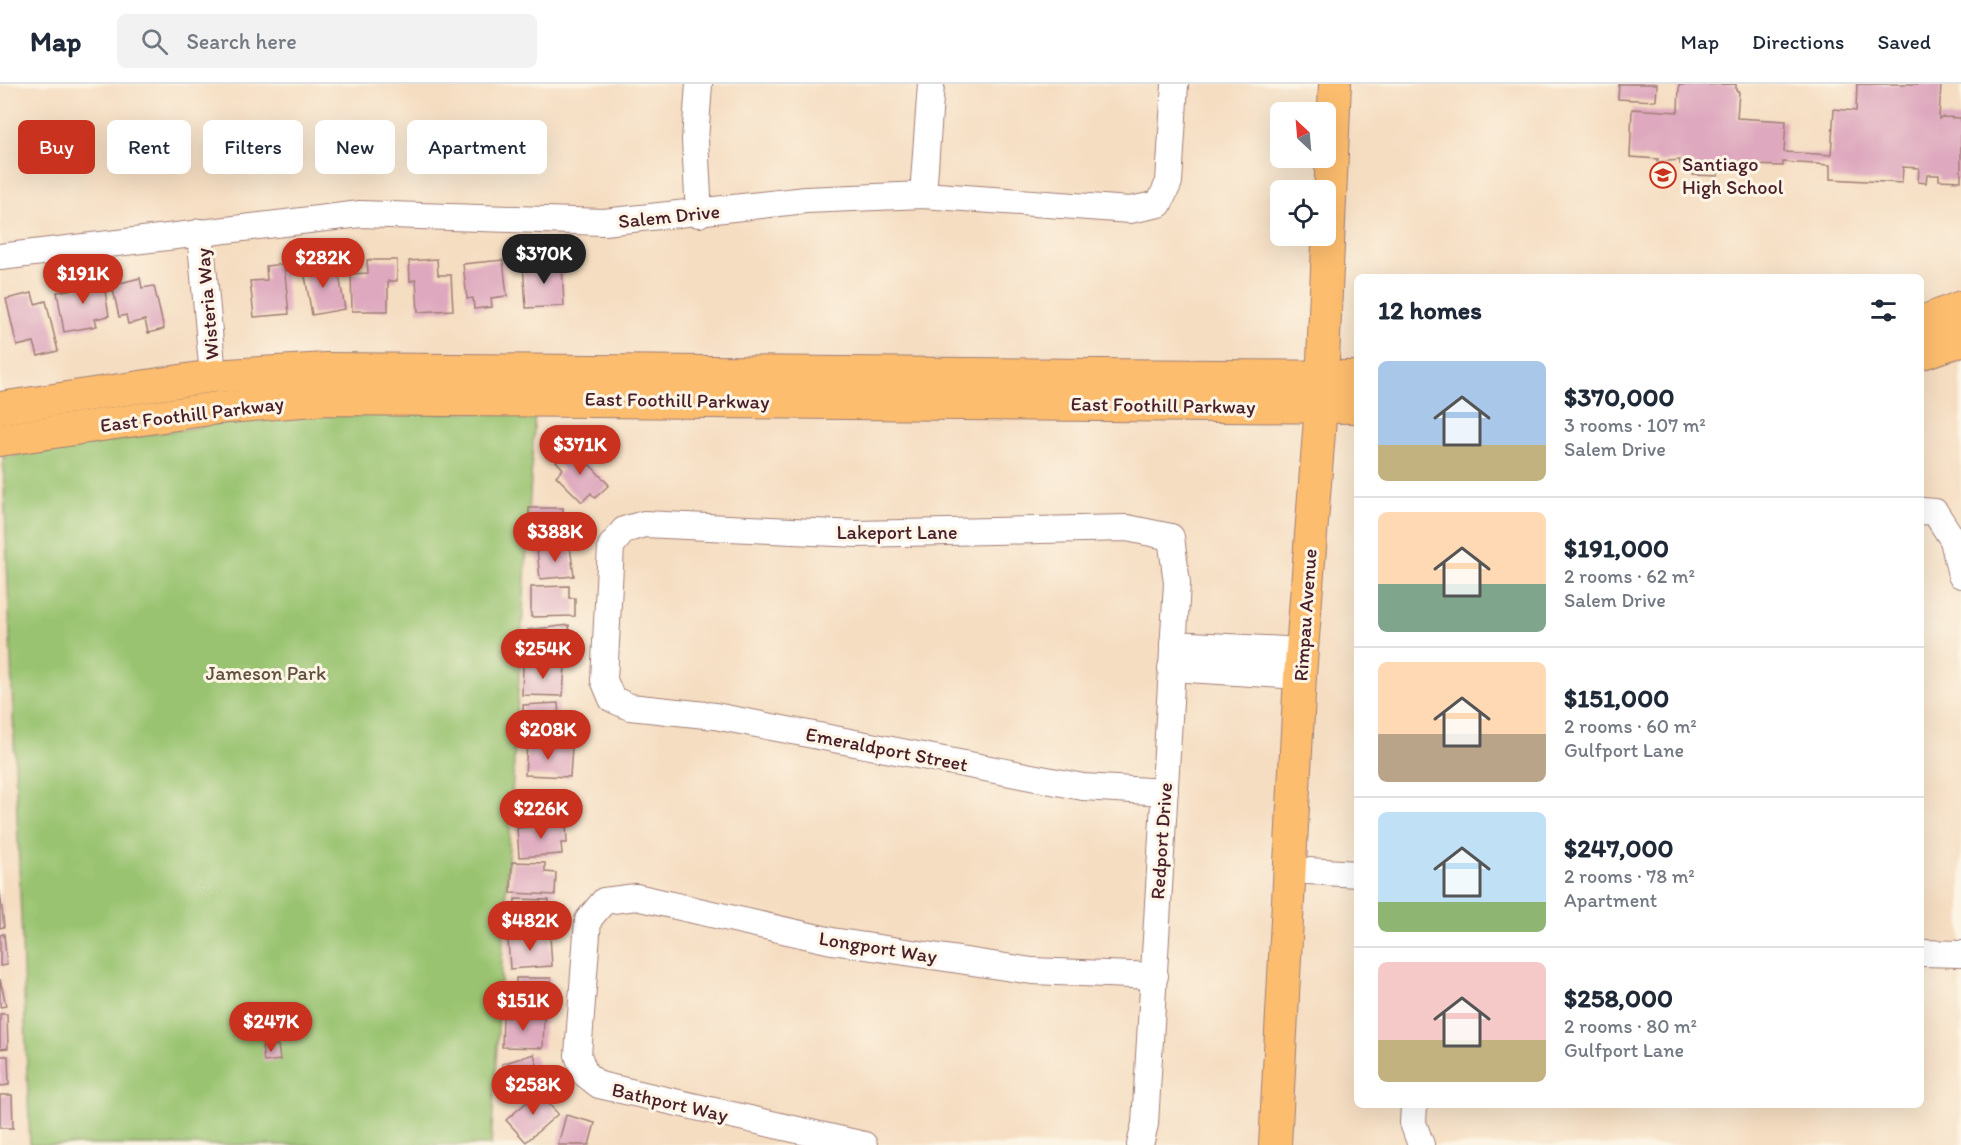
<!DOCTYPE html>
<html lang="en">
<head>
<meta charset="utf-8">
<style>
  :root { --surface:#fff; --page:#f2f2f3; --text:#1f2937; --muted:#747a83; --line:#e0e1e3; --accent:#c8321e }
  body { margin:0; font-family:Itim,sans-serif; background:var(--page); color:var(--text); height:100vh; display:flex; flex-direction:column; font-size:22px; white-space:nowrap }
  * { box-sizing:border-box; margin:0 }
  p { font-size:20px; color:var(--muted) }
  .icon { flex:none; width:33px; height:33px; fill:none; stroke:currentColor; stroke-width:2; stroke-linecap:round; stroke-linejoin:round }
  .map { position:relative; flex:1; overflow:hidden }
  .details { position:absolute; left:1354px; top:190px; width:570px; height:834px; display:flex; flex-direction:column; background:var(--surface); border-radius:9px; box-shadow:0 6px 24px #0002 }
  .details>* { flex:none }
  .banner { position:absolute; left:18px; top:36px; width:570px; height:54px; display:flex; gap:12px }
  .needle { width:39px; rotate:334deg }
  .controls { position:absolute; left:1270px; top:18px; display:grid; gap:12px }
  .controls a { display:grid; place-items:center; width:66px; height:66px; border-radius:9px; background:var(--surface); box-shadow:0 6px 24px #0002; font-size:30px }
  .price { position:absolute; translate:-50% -51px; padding:0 14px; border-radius:21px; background:var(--accent); color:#fff; font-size:20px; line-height:39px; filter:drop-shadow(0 2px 3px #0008) }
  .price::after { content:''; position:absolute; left:50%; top:36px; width:18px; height:14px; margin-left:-9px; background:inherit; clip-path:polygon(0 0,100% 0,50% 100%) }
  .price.current { background:#222; color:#fff }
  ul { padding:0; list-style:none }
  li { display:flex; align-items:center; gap:18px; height:150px; padding:0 24px }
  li+li { border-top:2px solid var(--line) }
  li span { display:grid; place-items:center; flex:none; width:168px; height:120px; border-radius:9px; color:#555 }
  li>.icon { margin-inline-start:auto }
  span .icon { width:72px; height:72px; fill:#fffc; stroke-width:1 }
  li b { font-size:26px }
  h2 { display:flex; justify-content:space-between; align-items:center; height:72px; padding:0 24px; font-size:26px }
  .pill { padding:0 21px; border-radius:9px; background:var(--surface); box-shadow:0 6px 24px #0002; font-size:21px; line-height:54px }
  .pill.current { background:var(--accent); color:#fff }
  header { display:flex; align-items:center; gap:36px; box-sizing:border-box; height:84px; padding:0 30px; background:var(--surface); border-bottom:2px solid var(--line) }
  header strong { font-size:28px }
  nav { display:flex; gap:33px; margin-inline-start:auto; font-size:21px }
  .search { width:420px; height:54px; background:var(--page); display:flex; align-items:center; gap:15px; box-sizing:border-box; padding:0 21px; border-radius:9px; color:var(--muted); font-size:22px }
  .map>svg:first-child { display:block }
  .green { fill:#99c36f; stroke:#72714d; stroke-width:1.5 }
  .building { fill:#dea8be }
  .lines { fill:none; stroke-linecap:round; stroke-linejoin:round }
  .minor-casing { stroke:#a07e76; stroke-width:28 }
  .major-casing { stroke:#a07e76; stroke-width:34 }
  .minor { stroke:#fff; stroke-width:26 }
  .major { stroke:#fcbd6e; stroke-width:32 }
  .labels { text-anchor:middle; stroke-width:6; stroke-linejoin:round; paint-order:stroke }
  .poi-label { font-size:20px; fill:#4a1f2b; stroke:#fcf5e5; text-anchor:start }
  .street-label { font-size:20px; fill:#4a1f2b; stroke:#fcf5e5 }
  .park-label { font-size:20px; fill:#62503f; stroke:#fcf5e5 }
</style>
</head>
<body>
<header>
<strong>Map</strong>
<div class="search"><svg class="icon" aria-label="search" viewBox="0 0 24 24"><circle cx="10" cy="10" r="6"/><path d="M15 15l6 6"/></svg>Search here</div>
<nav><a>Map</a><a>Directions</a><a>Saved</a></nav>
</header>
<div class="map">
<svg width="1961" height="1061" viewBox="0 0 1961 1061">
  <rect width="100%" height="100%" fill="#fcf5e5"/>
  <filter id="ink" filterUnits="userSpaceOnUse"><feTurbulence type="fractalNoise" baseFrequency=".0167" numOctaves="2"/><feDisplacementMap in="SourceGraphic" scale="12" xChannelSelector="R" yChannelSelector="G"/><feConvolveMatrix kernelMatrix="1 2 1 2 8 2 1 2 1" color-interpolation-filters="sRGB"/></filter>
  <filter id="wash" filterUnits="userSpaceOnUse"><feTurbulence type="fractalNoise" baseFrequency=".008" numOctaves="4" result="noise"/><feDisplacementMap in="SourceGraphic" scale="24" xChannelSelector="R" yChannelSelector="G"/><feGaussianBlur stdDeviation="1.35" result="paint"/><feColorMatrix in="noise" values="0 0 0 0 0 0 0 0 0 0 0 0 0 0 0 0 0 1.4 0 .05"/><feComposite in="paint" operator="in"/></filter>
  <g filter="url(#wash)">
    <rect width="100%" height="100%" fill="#f5ddc1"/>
    <polygon class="green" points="535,327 491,1061 30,1061 3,373 268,332"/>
    <g id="blocks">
      <g class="building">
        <polygon points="1619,0 1657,0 1656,17 1618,15"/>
        <polygon points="1736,0 1736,7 1739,8 1737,34 1786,37 1784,68 1831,71 1834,25 1856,27 1857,0 1941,0 1939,35 1942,33 1961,34 1961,97 1939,96 1939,91 1927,91 1926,99 1918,98 1919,84 1903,83 1902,99 1830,95 1830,81 1783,78 1783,82 1751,81 1751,83 1733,80 1733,84 1719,83 1718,92 1693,91 1694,81 1680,80 1680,76 1657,78 1658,75 1630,73 1632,25 1678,28 1679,1"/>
        <polygon points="437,175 438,191 451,191 453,226 418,228 416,196 410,197 409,177"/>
        <polygon points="367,176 397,176 397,197 388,197 388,227 352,227 351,190 368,189"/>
        <polygon points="503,176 507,212 491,214 492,223 474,225 473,214 467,215 463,180"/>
        <polygon points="325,177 327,193 339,191 345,225 312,231 303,181"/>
        <polygon points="562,178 564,222 526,224 523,180"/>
        <polygon points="284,180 289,230 254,233 250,197 267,196 266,182"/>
        <polygon points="103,194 109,232 95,235 97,242 64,248 57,208 80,204 79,198"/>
        <polygon points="140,194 142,204 154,202 164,245 148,249 145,236 128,240 126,231 119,233 112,201"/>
        <polygon points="32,209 35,220 46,217 58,267 38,272 34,258 17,262 6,215"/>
        <polygon points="572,362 609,401 595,414 591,409 582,418 556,392 563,385 556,377"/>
        <polygon points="529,424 563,424 563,436 576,436 576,455 528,455"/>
        <polygon points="570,462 574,492 540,495 537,465"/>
        <polygon points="569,502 569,514 575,514 575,532 531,533 531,503"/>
        <polygon points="569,541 572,570 531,574 528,546"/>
        <polygon points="523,580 565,581 563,612 522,611"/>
        <polygon points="558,619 560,650 525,652 523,621"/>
        <polygon points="527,660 572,663 570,693 525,691"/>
        <polygon points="566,740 567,759 561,759 562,770 519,773 517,744"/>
        <polygon points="512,778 545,779 545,788 556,789 555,811 511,809"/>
        <polygon points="0,807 4,843 0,844"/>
        <polygon points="515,815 549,816 549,846 514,845"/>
        <polygon points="4,850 7,881 0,882 0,851"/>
        <polygon points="550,852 552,882 510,885 508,855"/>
        <rect x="516" y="894" width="35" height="30"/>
        <polygon points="0,895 6,922 0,923"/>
        <polygon points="0,930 7,930 8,964 0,965"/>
        <polygon points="503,933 544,934 543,964 502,963"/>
        <polygon points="278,961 280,976 264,978 262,963"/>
        <polygon points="534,970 542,999 510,1009 502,980"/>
        <polygon points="0,972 8,972 9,1001 0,1002"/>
        <polygon points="542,1005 553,1018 549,1020 558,1030 526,1058 506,1036"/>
        <polygon points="0,1011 12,1011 13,1044 0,1044"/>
        <polygon points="566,1031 595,1039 589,1061 558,1061"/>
      </g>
    </g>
  </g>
  <g filter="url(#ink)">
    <use href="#blocks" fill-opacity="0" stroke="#a07e76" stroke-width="1.5"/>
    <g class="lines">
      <g class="minor-casing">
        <g id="minor">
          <polyline points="923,111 931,0"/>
          <polyline points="699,130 695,56 699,0"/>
          <polyline points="200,148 213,292"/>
          <polyline points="0,173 360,130 604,138 806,116 923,111 1130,126 1159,120 1169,98 1175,0"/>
          <polyline points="1922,427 1935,428 1953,456 1961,491"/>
          <polyline points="1173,560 1302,567"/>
          <polyline points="1171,584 1300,592"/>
          <polyline points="1291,786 1358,790"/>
          <polyline points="1922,869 1961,870"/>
          <polyline points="1414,1022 1413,1039 1421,1061"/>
          <polyline points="864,1061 599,1001 585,990 578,971 588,836 604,817 636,813 832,857 1032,887 1155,892"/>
          <polyline points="1140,1061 1145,1040 1177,499 1171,453 1127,444 857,450 644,440 624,446 611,462 604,596 612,615 630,623 715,632 1083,703 1165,708"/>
        </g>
      </g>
      <g class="major-casing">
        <g id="major">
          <polyline points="1922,238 1961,223"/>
          <polyline points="1922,269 1961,256"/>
          <polyline points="0,324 213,292 326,285 1358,293"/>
          <polyline points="0,356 217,324 327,315 1358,323"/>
          <polyline points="1275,1061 1300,592 1321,322 1335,0"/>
        </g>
      </g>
      <use href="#minor" class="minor"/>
      <use href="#major" class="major"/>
    </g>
  </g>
  <defs>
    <g id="school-ring" transform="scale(1.35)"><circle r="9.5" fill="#fcf5e5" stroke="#c8321e" stroke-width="1.5"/><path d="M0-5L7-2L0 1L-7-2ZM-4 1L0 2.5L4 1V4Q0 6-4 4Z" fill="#c8321e"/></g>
  </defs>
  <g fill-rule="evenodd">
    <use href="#school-ring" x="1663" y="91"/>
  </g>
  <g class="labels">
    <g class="poi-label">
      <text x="1682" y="87">Santiago<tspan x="1682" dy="23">High School</tspan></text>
    </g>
    <g class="street-label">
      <text transform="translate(669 132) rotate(-6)" y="7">Salem Drive</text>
      <text transform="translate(207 220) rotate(-95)" y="7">Wisteria Way</text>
      <text transform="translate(677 316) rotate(1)" y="7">East Foothill Parkway</text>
      <text transform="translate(1163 321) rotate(1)" y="7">East Foothill Parkway</text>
      <text transform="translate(192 330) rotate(-7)" y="7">East Foothill Parkway</text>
      <text x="897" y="455">Lakeport Lane</text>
      <text transform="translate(1305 531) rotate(-86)" y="7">Rimpau Avenue</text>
      <text transform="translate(887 665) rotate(11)" y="7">Emeraldport Street</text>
      <text transform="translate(1161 757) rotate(-86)" y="7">Redport Drive</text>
      <text transform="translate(878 863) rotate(9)" y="7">Longport Way</text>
      <text transform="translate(670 1018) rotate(13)" y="7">Bathport Way</text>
    </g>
    <g class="park-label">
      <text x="266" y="596">Jameson Park</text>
    </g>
  </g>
</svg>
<div class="controls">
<a><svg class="needle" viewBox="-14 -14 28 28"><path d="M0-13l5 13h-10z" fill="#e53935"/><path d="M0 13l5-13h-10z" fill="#747a83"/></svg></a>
<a><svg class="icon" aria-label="locate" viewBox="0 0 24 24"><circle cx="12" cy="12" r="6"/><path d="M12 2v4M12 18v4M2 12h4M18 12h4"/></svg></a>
</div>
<b class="price current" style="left:544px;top:201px">$370K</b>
<b class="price" style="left:323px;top:205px">$282K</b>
<b class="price" style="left:83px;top:221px">$191K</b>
<b class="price" style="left:580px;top:392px">$371K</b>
<b class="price" style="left:555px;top:479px">$388K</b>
<b class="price" style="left:543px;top:596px">$254K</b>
<b class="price" style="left:548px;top:677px">$208K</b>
<b class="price" style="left:541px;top:756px">$226K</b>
<b class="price" style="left:530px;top:868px">$482K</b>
<b class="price" style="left:523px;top:948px">$151K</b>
<b class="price" style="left:271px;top:969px">$247K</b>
<b class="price" style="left:533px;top:1032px">$258K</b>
<div class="banner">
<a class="pill current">Buy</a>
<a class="pill">Rent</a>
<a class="pill">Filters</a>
<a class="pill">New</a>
<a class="pill">Apartment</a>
</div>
<section class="details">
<h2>12 homes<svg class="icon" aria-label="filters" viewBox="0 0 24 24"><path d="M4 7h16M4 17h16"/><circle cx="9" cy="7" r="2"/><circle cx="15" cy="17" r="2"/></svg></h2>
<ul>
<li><span style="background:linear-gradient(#a9c7e8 70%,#c2b280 0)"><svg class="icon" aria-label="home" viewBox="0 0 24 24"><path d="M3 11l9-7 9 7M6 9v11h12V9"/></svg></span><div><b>$370,000</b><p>3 rooms · 107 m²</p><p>Salem Drive</p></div></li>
<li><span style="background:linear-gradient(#ffd9b3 60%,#7fa58c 0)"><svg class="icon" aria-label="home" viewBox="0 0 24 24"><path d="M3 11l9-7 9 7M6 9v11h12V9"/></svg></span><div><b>$191,000</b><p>2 rooms · 62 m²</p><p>Salem Drive</p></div></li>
<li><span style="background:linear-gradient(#ffd9b3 60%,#b9a48a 0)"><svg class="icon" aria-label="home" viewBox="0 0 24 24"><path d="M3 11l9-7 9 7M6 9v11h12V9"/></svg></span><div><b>$151,000</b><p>2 rooms · 60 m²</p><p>Gulfport Lane</p></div></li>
<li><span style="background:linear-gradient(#bfe0f5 75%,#8fb573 0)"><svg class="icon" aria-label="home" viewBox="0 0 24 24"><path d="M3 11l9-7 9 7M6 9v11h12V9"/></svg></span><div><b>$247,000</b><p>2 rooms · 78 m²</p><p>Apartment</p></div></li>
<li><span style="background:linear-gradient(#f6c9c9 65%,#c2b280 0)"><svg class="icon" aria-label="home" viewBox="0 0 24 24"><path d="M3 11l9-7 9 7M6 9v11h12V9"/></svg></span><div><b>$258,000</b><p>2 rooms · 80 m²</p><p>Gulfport Lane</p></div></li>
</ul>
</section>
</div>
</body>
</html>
